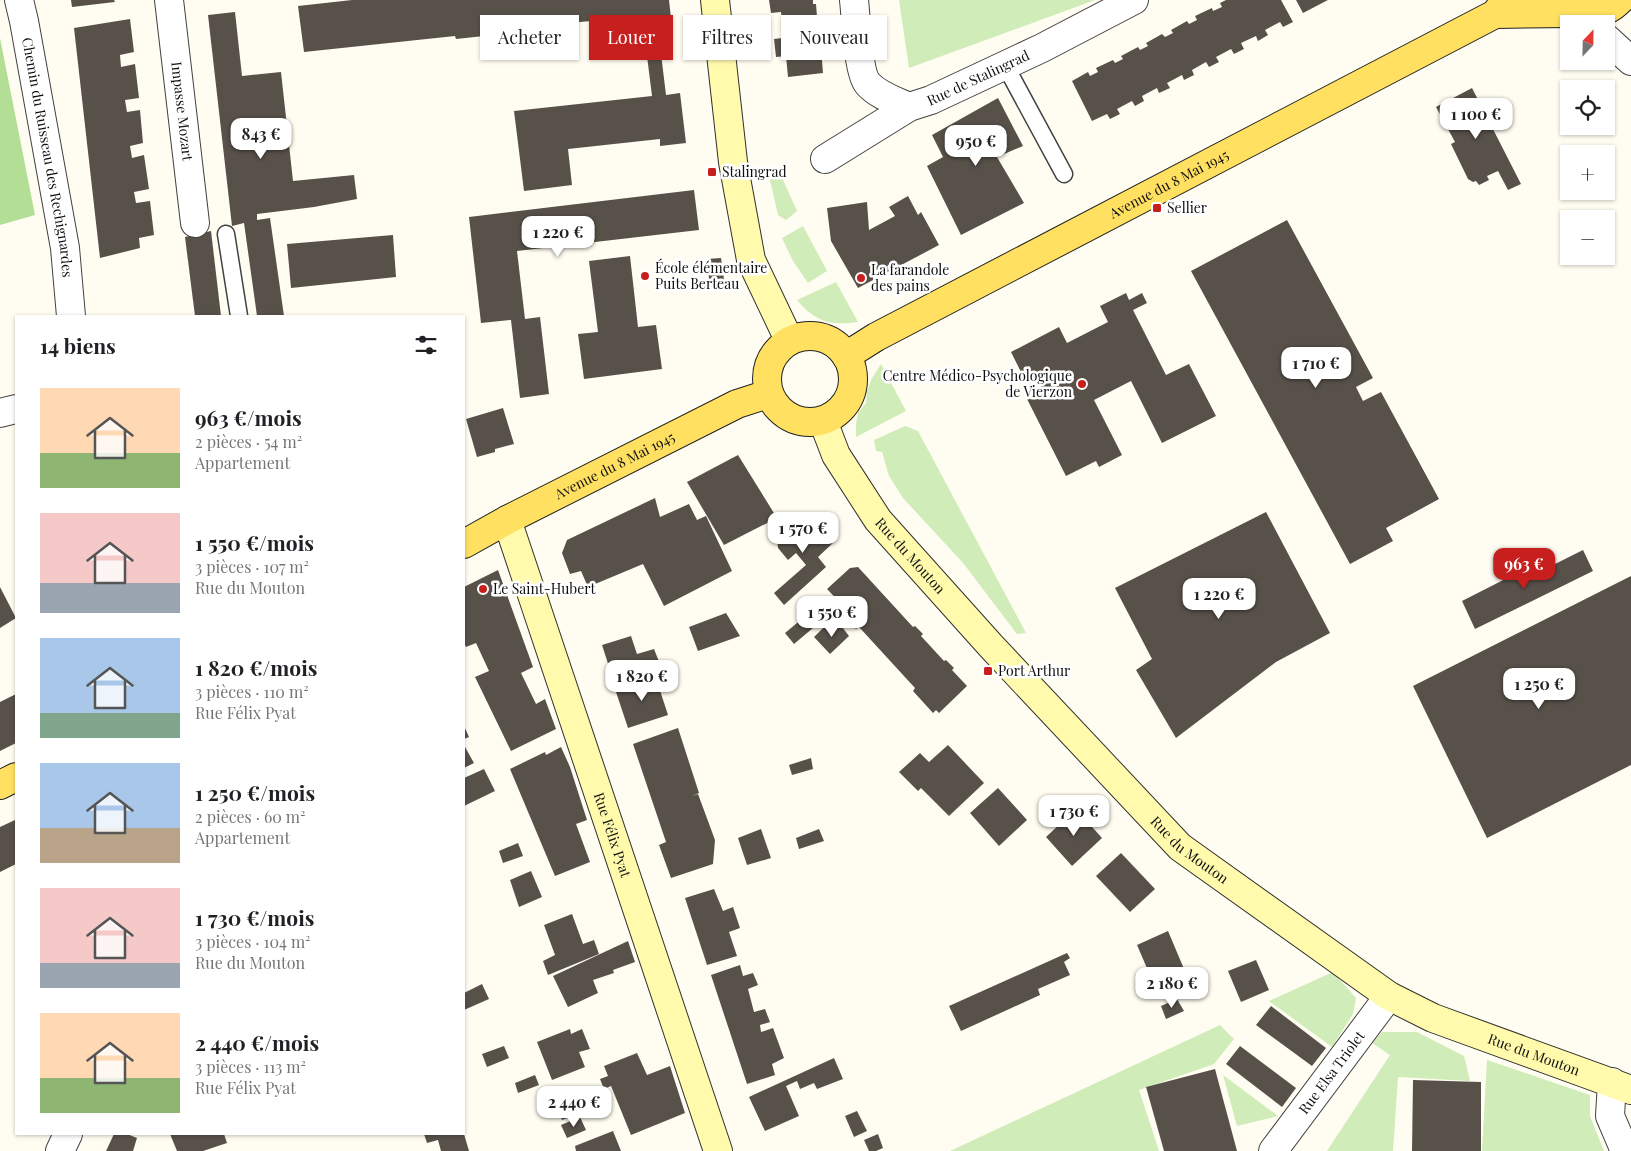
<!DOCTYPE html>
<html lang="fr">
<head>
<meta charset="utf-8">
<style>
  :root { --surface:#fff; --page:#f2f2f2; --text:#202124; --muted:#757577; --accent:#c71f1e }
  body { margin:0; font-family:"Playfair Display",serif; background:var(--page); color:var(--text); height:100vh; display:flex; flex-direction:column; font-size:19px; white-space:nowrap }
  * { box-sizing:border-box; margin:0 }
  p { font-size:16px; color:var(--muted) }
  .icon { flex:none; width:28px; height:28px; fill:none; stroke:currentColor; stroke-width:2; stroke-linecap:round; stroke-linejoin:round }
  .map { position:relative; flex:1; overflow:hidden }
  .side { position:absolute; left:15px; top:315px; width:450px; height:820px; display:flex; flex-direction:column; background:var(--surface); border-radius:0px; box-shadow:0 1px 4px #0004 }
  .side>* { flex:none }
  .guide { position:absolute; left:480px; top:15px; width:475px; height:45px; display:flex; gap:10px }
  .needle { width:32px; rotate:22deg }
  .fabs { position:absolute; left:1560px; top:15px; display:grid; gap:10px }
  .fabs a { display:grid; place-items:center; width:55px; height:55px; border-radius:0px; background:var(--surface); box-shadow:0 1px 4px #0004; font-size:25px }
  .price { position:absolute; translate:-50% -42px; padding:0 11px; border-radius:10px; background:#fff; color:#222; font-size:16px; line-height:32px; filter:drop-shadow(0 1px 2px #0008) }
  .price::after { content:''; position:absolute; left:50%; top:30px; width:15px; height:11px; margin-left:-8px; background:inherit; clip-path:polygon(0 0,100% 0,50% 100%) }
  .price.selected { background:var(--accent); color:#fff }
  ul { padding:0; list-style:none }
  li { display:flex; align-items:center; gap:15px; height:125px; padding:0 25px }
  li span { display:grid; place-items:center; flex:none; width:140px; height:100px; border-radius:0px; color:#555 }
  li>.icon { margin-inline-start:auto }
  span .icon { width:60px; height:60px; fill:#fffc; stroke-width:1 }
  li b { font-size:21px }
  h2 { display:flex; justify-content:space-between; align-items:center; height:60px; padding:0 25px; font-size:21px }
  .tag { padding:0 18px; border-radius:0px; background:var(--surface); box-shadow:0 1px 4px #0004; font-size:18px; line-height:45px }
  .tag.selected { background:var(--accent); color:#fff }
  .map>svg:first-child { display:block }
  .green { fill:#d0ecb8 }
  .forest { fill:#b3de96 }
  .building { fill:#58514a }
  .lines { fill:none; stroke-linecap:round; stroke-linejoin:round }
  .lane-casing { stroke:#424242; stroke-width:19 }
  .street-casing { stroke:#424242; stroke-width:30 }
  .secondary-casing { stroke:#313131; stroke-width:30 }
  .primary-casing { stroke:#202020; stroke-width:30 }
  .lane { stroke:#fff; stroke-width:16 }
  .street { stroke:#fff; stroke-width:28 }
  .secondary { stroke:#fffaac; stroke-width:28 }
  .primary { stroke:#ffe061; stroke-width:28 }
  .poi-dot { fill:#c71f1e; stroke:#fff; stroke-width:2 }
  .labels { text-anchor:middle; stroke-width:5; stroke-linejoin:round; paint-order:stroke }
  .street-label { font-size:14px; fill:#0f0f0f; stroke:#fff }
  .poi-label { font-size:14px; fill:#0f0f0f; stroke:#fff; text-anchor:start }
</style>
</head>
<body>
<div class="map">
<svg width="1631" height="1151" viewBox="0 0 1631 1151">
  <rect width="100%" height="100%" fill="#fffdf1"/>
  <g class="green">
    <polygon points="899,0 1095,0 909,68"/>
    <polygon points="779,171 797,211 786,220 778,215 769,176"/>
    <polygon points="803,226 827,271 808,283 793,261 782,238"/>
    <path d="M 836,282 L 858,322 C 832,326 815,322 797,300 Z"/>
    <polygon points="881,364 906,411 856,437 856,424 858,413 866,403 867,392 871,380"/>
    <polygon points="905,426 918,431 1026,633 1017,634 963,563 903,498 889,476 882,452 876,451 874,440"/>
    <polygon points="1333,972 1356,998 1353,1014 1332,1047 1269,1001"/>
    <polygon points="1220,1025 1234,1039 1214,1064 1139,1090 1159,1151 950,1151"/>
    <polygon points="1382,1032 1417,1032 1464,1056 1470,1081 1398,1077 1393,1151 1327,1151 1390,1055 1372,1043"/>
    <polygon points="1487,1060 1590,1095 1590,1116 1604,1151 1482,1151"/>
    <polygon points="1223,1075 1278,1116 1237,1126"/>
  </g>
  <polygon class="forest" points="0,38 35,215 0,225"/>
  <g class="building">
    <polygon points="71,0 114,0 115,2 72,7"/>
    <polygon points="352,0 669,0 672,27 658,29 666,95 680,93 686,143 660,146 660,139 568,149 572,185 524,191 514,111 652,96 642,16 539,26 539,30 456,39 455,36 304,52 298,6"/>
    <polygon points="769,0 813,0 813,4 816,4 818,29 783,33 781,12 771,13"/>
    <polygon points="1226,0 1281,0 1293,22 1283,27 1280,22 1265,30 1268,35 1258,41 1256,36 1241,43 1244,49 1234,54 1231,49 1216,57 1219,62 1209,67 1206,62 1192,70 1194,75 1184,80 1182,75 1167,83 1170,88 1159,93 1157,88 1142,96 1144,101 1135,106 1132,101 1117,109 1120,114 1110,119 1107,114 1092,121 1072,81 1088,72 1090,76 1098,72 1096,68 1113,60 1115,63 1123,59 1121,56 1138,47 1140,50 1148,46 1146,43 1162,34 1165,37 1173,33 1171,30 1187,21 1189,24 1197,20 1195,16 1212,8 1213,11 1222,7 1220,3"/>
    <polygon points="1296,0 1328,0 1303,13"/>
    <polygon points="235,12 242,76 281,72 293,181 354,175 357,199 314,207 257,214 257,220 270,218 284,316 257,316 244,223 232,226 208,15"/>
    <polygon points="130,19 134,52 120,55 121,67 135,64 139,98 125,100 127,112 140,110 143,143 130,146 132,158 144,155 149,189 134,192 136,203 150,201 154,235 139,238 140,248 100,258 74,28"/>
    <polygon points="816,34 818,49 821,48 823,73 788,77 786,56 776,57 774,39"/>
    <polygon points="1472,88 1521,184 1508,190 1498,171 1487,176 1489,180 1479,185 1476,181 1473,182 1468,179 1451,144 1455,142 1436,107"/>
    <polygon points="998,98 1023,146 997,157 1024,203 961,235 927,166 943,157 932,135"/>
    <polygon points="694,190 699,230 517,251 525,319 540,317 549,394 520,398 511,320 481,323 469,217"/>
    <polygon points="908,196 918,215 921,212 939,245 858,288 831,241 827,208 867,202 869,230 895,216 889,207"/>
    <polygon points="1287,220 1373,378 1356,387 1363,401 1381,392 1439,499 1386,528 1393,541 1350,564 1191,271"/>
    <polygon points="211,231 221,316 195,316 185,237"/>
    <polygon points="393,235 396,277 291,288 287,244"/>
    <polygon points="630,256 638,327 656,325 662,369 584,379 578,334 598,332 589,261"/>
    <polygon points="721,258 725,287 710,288 707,259"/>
    <polygon points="1126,293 1129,300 1142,293 1147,303 1133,310 1166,375 1189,364 1216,416 1162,443 1131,381 1094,400 1122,455 1099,467 1096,461 1066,476 1025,395 1041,387 1035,375 1025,380 1011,352 1059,327 1067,343 1108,322 1100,306"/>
    <polygon points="503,408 514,444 495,449 495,452 477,457 466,419"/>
    <polygon points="738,455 777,518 724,545 687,482"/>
    <polygon points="655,498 660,517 689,504 697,520 706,516 732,571 664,606 643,564 588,587 581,571 570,574 562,553 567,540"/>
    <polygon points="1266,512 1330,633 1276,662 1176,738 1136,670 1152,659 1115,588"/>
    <polygon points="812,517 834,542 818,557 826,567 784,605 774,593 806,565 796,553 788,560 778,548 777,538 801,518"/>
    <polygon points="1583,550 1593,571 1475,629 1462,601 1519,572 1523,580"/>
    <polygon points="858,567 913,627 915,626 923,634 921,636 944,661 946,660 954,668 952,670 967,686 939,713 936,710 933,713 913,691 915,688 859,627 856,629 845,618 850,613 827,589 850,568"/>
    <polygon points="498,570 533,667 521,673 536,704 545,699 556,729 511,751 475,677 489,671 476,643 466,647 464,643 464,587"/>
    <polygon points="1631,576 1631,765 1487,838 1413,686"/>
    <polygon points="0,587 16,618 0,628"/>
    <polygon points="726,613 740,636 698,651 689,627"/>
    <polygon points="803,618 813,628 794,644 785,633"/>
    <polygon points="839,623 849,636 830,654 814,637 824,627 829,632"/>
    <polygon points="631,636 637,654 654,649 660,664 613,679 602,645"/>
    <polygon points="655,675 668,715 628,728 615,689"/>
    <polygon points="16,694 16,743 0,751 0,702"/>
    <polygon points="464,726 469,737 464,739"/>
    <polygon points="678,728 699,793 692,796 698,794 715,840 713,864 671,878 659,845 666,842 633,744"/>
    <polygon points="948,745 984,783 949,816 921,788 918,791 899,772 920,753 929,762"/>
    <polygon points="465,747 474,763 464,768 464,748"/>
    <polygon points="561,747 570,767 587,820 576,824 590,862 555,876 510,769 545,752 546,755"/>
    <polygon points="811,758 813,769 792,775 789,765"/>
    <polygon points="484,769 495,791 464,806 464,778"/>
    <polygon points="998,788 1027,820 999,846 970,813"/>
    <polygon points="1076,809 1102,838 1072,866 1046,837"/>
    <polygon points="15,820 16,864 0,872 0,827"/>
    <polygon points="761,829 771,858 747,865 738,838"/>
    <polygon points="819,829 824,841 799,849 796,838"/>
    <polygon points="518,843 523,856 503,863 499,851"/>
    <polygon points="1121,853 1155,889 1130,912 1096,876"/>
    <polygon points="531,871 542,897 519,907 510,880"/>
    <polygon points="714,889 723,911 733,907 740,928 729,932 737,956 707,965 685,898"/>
    <polygon points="572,914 583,944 594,940 599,954 548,975 543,961 555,955 544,925"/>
    <polygon points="1168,931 1187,976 1156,989 1137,945"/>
    <polygon points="628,941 635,962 613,970 614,973 593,980 598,993 568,1007 553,976"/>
    <polygon points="1067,953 1070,958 1064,962 1070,975 1038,989 1040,995 961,1031 949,1006"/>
    <polygon points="1256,960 1269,990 1241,1002 1228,971"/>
    <polygon points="740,965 743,976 753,973 758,985 748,989 754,1012 765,1009 770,1022 760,1025 761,1032 773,1028 784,1058 772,1064 775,1075 747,1084 711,975"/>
    <polygon points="482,984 489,999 464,1010 464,993"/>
    <polygon points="1177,999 1184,1011 1166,1019 1161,1006"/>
    <polygon points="1271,1006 1326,1048 1312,1066 1256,1025"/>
    <polygon points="570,1029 571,1034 582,1029 590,1049 579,1052 585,1067 552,1080 537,1042"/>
    <polygon points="504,1046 509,1058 487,1067 482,1054"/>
    <polygon points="1240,1046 1296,1088 1282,1107 1226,1064"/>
    <polygon points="637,1053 647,1075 670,1066 685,1113 631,1135 611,1086 604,1089 600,1079 608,1076 604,1066"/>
    <polygon points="834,1058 843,1079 817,1089 814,1083 800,1089 797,1081 786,1086 799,1116 765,1131 749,1097"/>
    <polygon points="1215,1069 1237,1151 1164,1151 1146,1087"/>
    <polygon points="535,1075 539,1085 518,1093 515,1083"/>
    <polygon points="1413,1080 1481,1082 1481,1151 1412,1151"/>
    <polygon points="573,1095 581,1113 562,1120 555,1101"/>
    <polygon points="857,1111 867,1131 854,1137 845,1116"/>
    <polygon points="580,1117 586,1130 567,1138 561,1125"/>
    <polygon points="613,1131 621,1151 576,1151 575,1146"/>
    <polygon points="114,1134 127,1134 137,1138 133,1151 106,1151"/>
    <polygon points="170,1134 224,1134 227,1143 203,1151 177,1151"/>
    <polygon points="424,1134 464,1134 469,1151 441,1151 438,1140 427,1143"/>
    <polygon points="878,1134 883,1148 876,1151 869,1151 864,1140"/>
  </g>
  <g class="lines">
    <g class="lane-casing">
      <g id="lane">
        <polyline points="1005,65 1064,174"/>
        <polyline points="226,234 239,316"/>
      </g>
    </g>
    <g class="street-casing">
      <g id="street">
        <path id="s1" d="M 19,0 L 24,21 L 65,248 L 71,316"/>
        <path id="s2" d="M 169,0 L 195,223"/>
        <path d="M 854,0 C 856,17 858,73 868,84 C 879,96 896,101 909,107"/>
        <polyline points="1606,38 1631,61"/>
        <path id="s3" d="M 825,159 L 909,107 L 931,100 L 1042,48 L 1134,0"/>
        <polyline points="0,413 16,409"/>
        <polyline points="1612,1082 1610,1116 1625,1151"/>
        <polyline points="60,1151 68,1134"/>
        <path id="s4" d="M 1273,1151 L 1389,996"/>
      </g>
    </g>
    <g class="secondary-casing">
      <g id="secondary">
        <polyline points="715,0 733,162 751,260 789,340"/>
        <path id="s5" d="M 823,421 L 836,455 L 878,520 L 991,646 L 1180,847 L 1389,996 L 1433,1018 L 1631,1090"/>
        <path id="s6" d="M 507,520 L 718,1151"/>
      </g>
    </g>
    <g class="primary-casing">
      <g id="primary">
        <path d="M 1558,4 C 1576,19 1604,17 1620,0"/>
        <polyline points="1495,14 1572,13"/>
        <circle cx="810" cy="379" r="43"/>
        <path id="s7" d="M 846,356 L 876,337 L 1495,14 L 1506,0"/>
        <path id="s8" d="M 464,544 L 507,520 L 737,404 L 768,394"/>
        <polyline points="0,785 16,777"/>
      </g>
    </g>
    <use href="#lane" class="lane"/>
    <use href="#street" class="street"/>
    <use href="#secondary" class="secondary"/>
    <use href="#primary" class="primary"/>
  </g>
  <g class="poi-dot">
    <rect x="707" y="167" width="10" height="10" rx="2.5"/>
    <rect x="1152" y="203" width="10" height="10" rx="2.5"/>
    <circle cx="645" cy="276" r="5"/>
    <circle cx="861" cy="278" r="5"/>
    <circle cx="1082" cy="384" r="5"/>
    <circle cx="483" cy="589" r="5"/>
    <rect x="983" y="666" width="10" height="10" rx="2.5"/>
  </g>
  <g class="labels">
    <g class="street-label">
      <text dy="5" stroke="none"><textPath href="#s3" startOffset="174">Rue de Stalingrad</textPath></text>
      <text dy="5" stroke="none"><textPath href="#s2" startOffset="112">Impasse Mozart</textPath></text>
      <text dy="5" stroke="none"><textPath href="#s1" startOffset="160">Chemin du Ruisseau des Rechignardes</textPath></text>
      <text dy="5" stroke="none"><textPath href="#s7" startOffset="366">Avenue du 8 Mai 1945</textPath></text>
      <text dy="5" stroke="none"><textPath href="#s8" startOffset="170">Avenue du 8 Mai 1945</textPath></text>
      <text dy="5" stroke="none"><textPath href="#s5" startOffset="162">Rue du Mouton</textPath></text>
      <text dy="5" stroke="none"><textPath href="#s6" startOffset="332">Rue Félix Pyat</textPath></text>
      <text dy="5" stroke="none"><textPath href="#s5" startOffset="568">Rue du Mouton</textPath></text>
      <text dy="5" stroke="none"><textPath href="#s5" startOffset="972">Rue du Mouton</textPath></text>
      <text dy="5" stroke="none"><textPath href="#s4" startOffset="98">Rue Elsa Triolet</textPath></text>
    </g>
    <g class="poi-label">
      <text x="722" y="177">Stalingrad</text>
      <text x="1167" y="213">Sellier</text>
      <text x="655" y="273">École élémentaire<tspan x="655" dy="16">Puits Berteau</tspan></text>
      <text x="871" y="275">La farandole<tspan x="871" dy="16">des pains</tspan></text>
      <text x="1072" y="381" text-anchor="end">Centre Médico-Psychologique<tspan x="1072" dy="16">de Vierzon</tspan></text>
      <text x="493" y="594">Le Saint-Hubert</text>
      <text x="998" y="676">Port Arthur</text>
    </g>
  </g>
</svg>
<div class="fabs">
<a><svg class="needle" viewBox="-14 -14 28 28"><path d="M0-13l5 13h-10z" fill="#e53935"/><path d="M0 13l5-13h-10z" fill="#757577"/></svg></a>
<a><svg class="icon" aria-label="locate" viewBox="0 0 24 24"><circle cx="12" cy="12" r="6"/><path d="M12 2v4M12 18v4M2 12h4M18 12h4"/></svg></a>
<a>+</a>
<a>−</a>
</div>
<b class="price" style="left:1476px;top:140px">1 100 €</b>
<b class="price" style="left:261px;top:160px">843 €</b>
<b class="price" style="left:976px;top:167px">950 €</b>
<b class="price" style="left:558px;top:258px">1 220 €</b>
<b class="price" style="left:1316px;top:389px">1 710 €</b>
<b class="price" style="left:803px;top:554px">1 570 €</b>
<b class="price selected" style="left:1524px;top:590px">963 €</b>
<b class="price" style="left:1219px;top:620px">1 220 €</b>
<b class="price" style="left:832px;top:638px">1 550 €</b>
<b class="price" style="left:642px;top:702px">1 820 €</b>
<b class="price" style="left:1539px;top:710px">1 250 €</b>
<b class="price" style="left:1074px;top:837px">1 730 €</b>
<b class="price" style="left:1172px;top:1009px">2 180 €</b>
<b class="price" style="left:574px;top:1128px">2 440 €</b>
<div class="guide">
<a class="tag">Acheter</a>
<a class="tag selected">Louer</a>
<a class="tag">Filtres</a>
<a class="tag">Nouveau</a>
</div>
<section class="side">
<h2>14 biens<svg class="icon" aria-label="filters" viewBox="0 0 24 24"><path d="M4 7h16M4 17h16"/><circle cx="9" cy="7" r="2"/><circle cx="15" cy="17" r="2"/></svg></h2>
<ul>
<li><span style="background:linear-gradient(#ffd9b3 65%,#8fb573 0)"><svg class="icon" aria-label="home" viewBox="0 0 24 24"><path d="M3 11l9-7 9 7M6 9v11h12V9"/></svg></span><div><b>963 €/mois</b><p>2 pièces · 54 m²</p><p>Appartement</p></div></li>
<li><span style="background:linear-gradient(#f6c9c9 70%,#9aa5b1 0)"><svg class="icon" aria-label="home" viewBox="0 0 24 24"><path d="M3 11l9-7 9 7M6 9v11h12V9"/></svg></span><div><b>1 550 €/mois</b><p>3 pièces · 107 m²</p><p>Rue du Mouton</p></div></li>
<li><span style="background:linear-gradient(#a9c7e8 75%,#7fa58c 0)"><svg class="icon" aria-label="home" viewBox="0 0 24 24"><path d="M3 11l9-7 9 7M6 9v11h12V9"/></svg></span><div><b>1 820 €/mois</b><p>3 pièces · 110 m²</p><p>Rue Félix Pyat</p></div></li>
<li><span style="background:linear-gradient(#a9c7e8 65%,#b9a48a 0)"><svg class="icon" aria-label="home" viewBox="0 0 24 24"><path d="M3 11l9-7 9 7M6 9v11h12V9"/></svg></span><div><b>1 250 €/mois</b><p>2 pièces · 60 m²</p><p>Appartement</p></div></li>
<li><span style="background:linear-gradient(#f6c9c9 75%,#9aa5b1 0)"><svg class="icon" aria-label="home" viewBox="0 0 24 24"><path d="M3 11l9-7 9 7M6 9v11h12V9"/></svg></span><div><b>1 730 €/mois</b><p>3 pièces · 104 m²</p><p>Rue du Mouton</p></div></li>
<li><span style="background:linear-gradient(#ffd9b3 65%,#8fb573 0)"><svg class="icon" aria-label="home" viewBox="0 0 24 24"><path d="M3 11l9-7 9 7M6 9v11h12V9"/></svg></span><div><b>2 440 €/mois</b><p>3 pièces · 113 m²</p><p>Rue Félix Pyat</p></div></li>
</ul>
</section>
</div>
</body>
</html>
